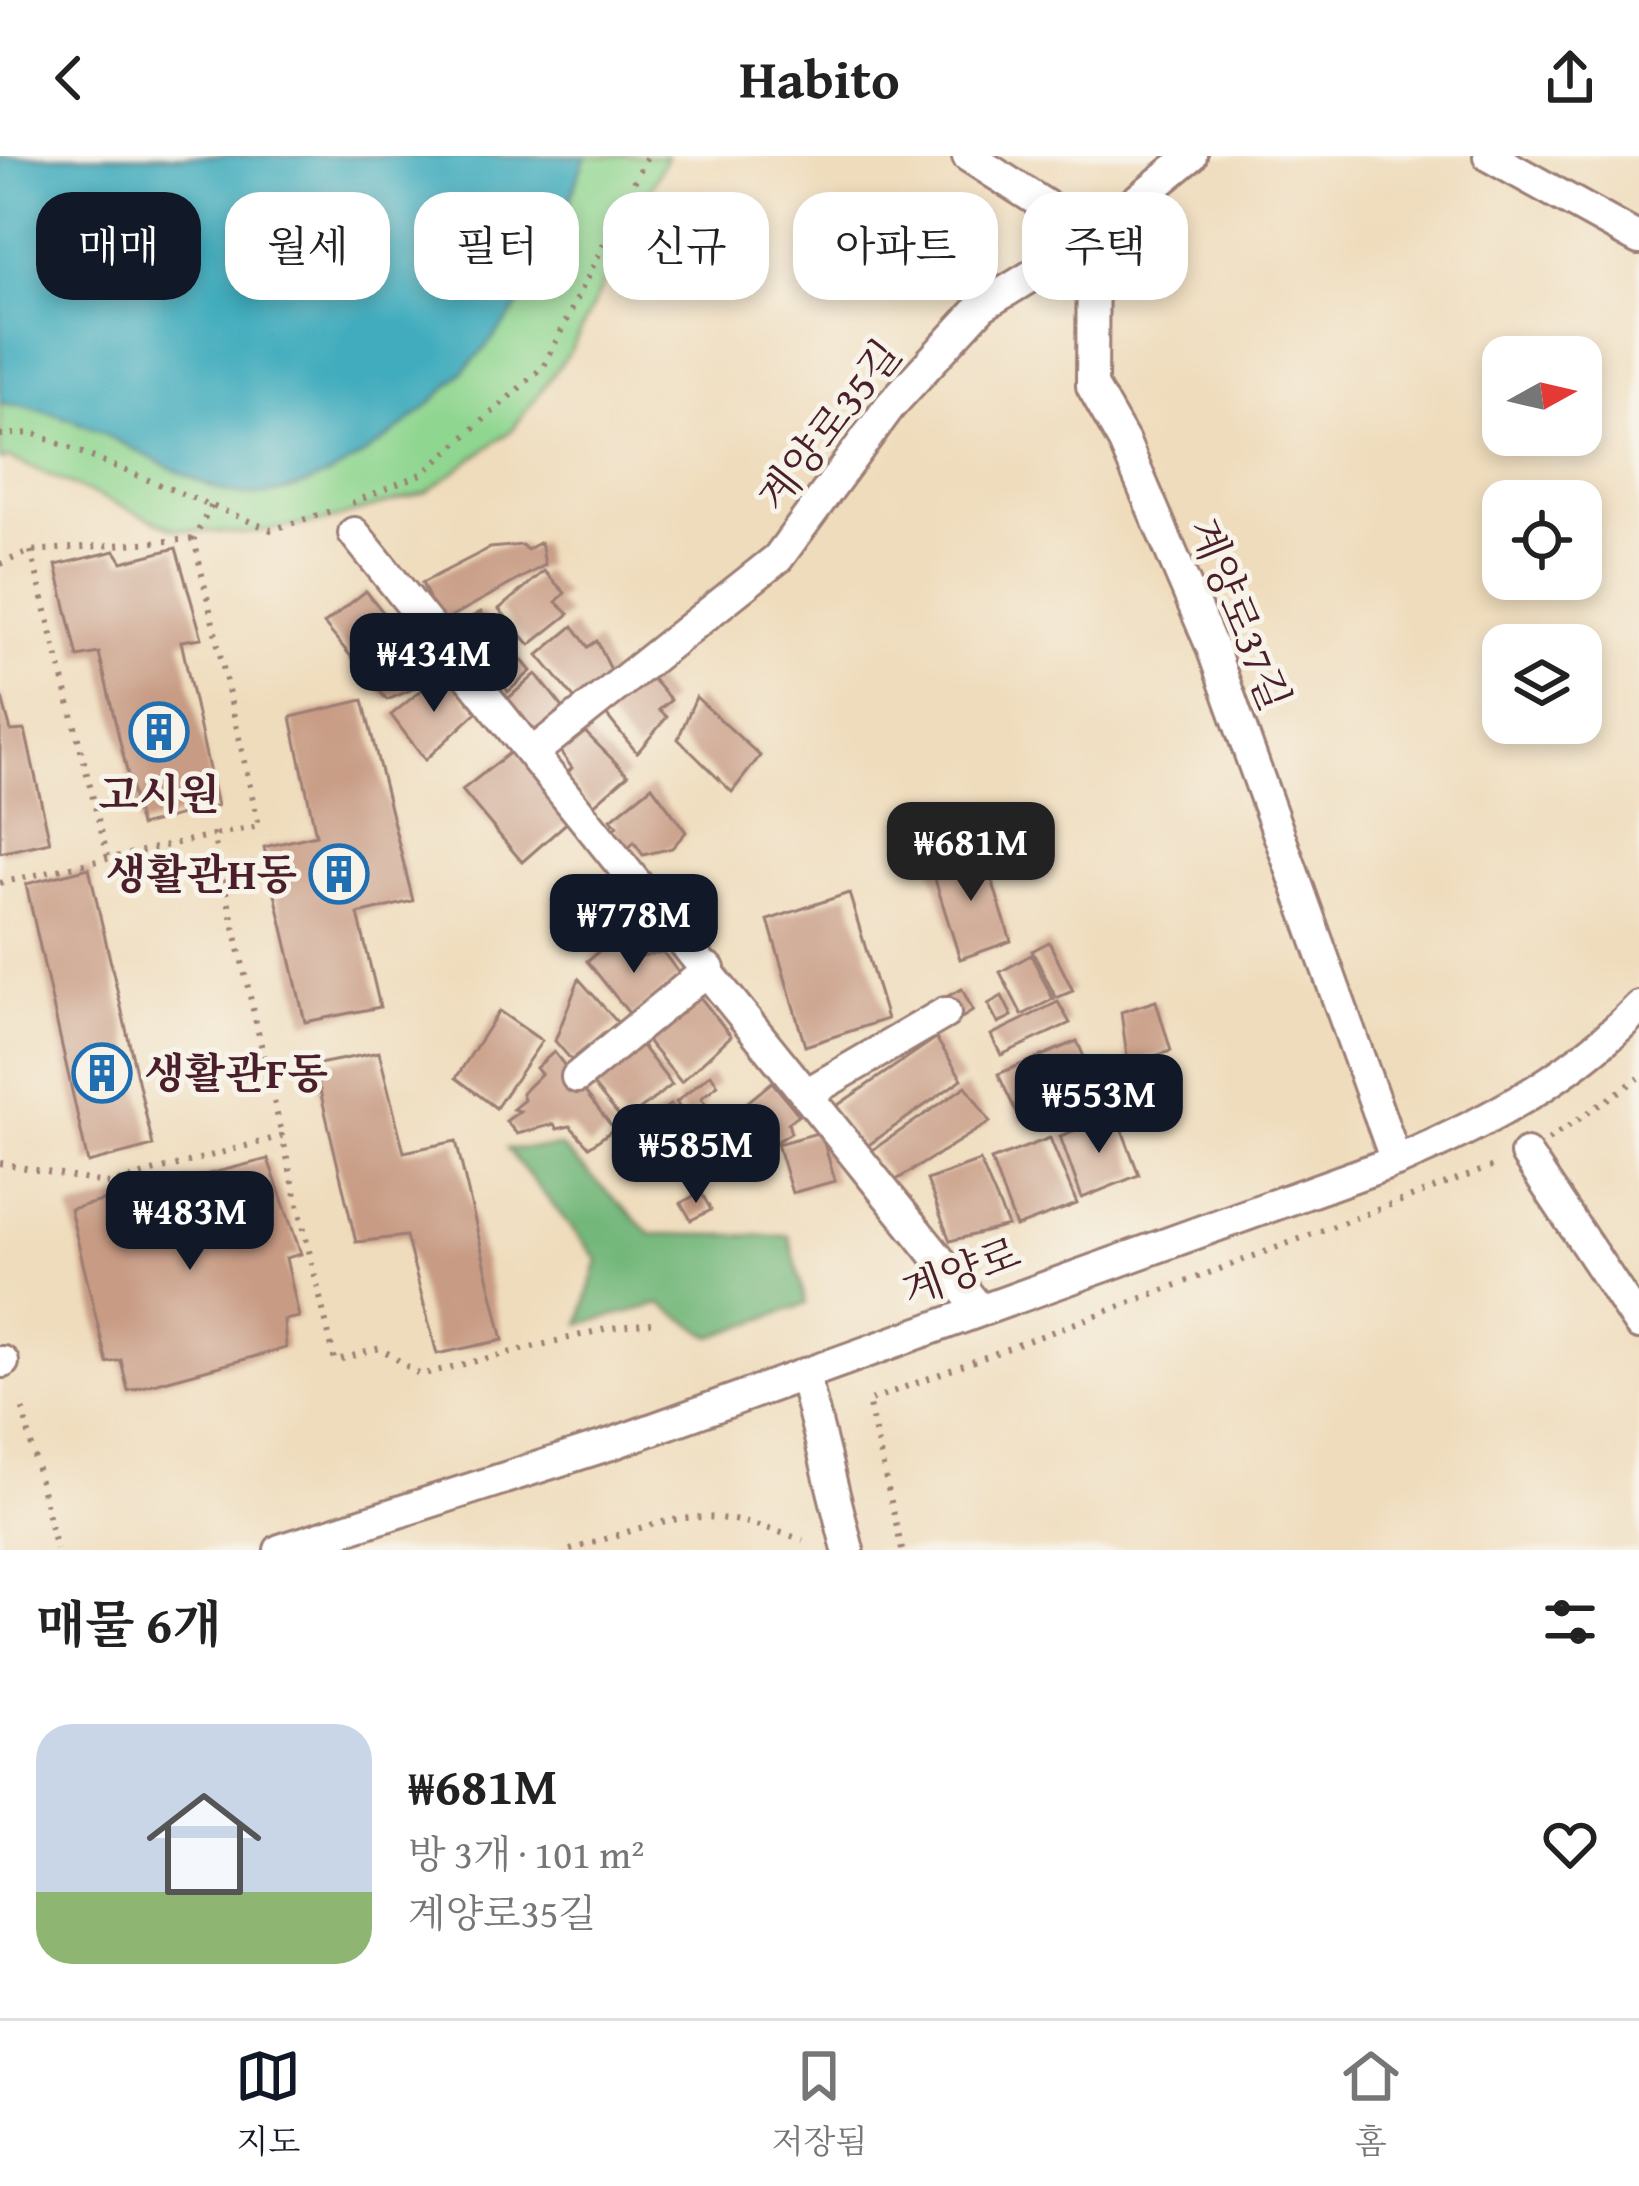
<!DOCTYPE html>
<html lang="ko">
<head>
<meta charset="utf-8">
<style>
  :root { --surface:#fff; --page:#f2f2f2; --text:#222; --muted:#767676; --line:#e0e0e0; --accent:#111827 }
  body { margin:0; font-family:"Gentium Book Plus","Noto Serif KR",serif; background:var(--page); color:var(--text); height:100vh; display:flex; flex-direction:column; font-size:45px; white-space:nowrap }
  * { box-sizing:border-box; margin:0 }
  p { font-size:39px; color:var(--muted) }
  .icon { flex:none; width:66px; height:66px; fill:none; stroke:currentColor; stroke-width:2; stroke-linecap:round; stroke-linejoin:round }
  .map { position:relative; height:1394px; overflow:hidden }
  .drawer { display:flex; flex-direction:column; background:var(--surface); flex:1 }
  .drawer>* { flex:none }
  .top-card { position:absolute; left:36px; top:36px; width:1569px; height:108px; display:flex; gap:24px }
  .needle { width:78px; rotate:82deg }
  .fabs { position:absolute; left:1482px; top:180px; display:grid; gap:24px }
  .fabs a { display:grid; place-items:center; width:120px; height:120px; border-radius:24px; background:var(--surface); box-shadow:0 6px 18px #0003; font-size:60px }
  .price { position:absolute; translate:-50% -102px; padding:0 27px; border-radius:24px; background:var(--accent); color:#fff; font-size:39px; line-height:78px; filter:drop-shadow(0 3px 6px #0008) }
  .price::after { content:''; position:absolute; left:50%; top:72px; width:36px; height:27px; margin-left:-18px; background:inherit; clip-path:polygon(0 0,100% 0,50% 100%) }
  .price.on { background:#222; color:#fff }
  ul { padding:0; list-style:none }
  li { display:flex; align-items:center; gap:36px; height:300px; padding:0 36px }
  li span { display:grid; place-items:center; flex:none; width:336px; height:240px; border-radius:36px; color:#555 }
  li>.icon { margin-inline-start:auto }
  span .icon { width:144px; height:144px; fill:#fffc; stroke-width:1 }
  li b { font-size:51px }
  h2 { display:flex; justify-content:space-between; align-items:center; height:144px; padding:0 36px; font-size:51px }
  .pill { padding:0 42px; border-radius:36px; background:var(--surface); box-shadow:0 6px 18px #0003; font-size:42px; line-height:108px }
  .pill.on { background:var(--accent); color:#fff }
  header { display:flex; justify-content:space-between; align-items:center; height:156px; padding:0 36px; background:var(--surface); font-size:54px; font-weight:700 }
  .dock { display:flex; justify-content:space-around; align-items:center; height:168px; border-top:3px solid var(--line); background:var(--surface); font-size:33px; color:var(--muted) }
  .dock a { display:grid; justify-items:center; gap:6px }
  .dock .on { color:var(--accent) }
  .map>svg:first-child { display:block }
  .green { fill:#8fd690; stroke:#6c7a5e; stroke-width:3 }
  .forest { fill:#73b77a; stroke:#5e6b52; stroke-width:3 }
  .water { fill:#3facbd; stroke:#446674; stroke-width:3 }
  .building { fill:#c89b84 }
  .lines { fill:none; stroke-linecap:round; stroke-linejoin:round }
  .minor-casing { stroke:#9c7e74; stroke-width:36 }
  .path { stroke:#9c7e74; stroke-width:6; stroke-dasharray:3 9; stroke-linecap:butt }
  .minor { stroke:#fff; stroke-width:30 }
  .labels { text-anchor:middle; stroke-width:10; stroke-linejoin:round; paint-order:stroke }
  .street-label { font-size:42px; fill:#4a1f2b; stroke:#f7f3e8 }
  .poi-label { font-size:42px; font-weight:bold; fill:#4a1f2b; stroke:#f7f3e8 }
</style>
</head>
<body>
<header><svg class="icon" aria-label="back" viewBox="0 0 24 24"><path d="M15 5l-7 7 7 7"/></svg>Habito<svg class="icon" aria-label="share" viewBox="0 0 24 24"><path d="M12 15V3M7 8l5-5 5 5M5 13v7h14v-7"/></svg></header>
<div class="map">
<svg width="1639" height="1394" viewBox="0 0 1639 1394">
  <rect width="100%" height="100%" fill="#f7f3e8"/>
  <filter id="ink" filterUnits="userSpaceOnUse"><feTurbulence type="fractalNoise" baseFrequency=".00833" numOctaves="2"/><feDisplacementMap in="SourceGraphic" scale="24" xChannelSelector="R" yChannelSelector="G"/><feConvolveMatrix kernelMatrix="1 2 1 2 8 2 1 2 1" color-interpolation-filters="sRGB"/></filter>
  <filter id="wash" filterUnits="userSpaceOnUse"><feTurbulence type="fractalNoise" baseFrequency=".004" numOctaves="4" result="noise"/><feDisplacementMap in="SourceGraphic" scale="48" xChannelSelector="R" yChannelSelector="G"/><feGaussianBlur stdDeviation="2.7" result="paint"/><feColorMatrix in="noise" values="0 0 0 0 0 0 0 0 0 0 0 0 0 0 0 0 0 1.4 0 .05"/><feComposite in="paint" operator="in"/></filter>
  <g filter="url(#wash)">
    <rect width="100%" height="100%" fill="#efdcbc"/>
    <polygon class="green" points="0,0 667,0 571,194 512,274 427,336 323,366 242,378 174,373 10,302 0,304"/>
    <polygon class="forest" points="561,991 651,1078 789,1080 806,1148 712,1181 661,1148 580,1168 598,1104 507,993"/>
    <path class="water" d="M 0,0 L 586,0 C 570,38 560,83 539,118 C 492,203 324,373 218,333 C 144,306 82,253 0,247 Z"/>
    <g id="blocks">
      <g class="building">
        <polygon points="541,386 545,409 438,468 424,445 429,442 422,427 490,392 522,389 527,394"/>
        <polygon points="176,392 202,482 181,485 217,650 140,670 99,497 78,501 56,409 115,395 122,406"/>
        <polygon points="544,415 565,437 556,446 569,458 530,489 499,453"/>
        <polygon points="366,435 423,506 407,522 413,533 387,544 324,468"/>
        <polygon points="481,456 531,515 508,536 502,526 495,532 447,474"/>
        <polygon points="573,470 588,491 597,485 614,520 579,548 538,499"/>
        <polygon points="445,515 477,556 425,604 391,559"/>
        <polygon points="536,518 569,559 542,581 528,579 504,546"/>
        <polygon points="649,519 671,544 659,554 667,561 637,597 604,556"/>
        <polygon points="0,535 11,575 25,574 50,686 0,697"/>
        <polygon points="696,541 760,600 732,636 678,583"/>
        <polygon points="363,544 413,745 358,758 380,851 305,866 264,691 316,679 291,561"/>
        <polygon points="583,574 628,619 591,651 565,620 572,612 560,595"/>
        <polygon points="516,592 571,663 522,706 462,634"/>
        <polygon points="652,630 686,676 672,692 643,699 634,686 627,694 612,674 617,670 611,663"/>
        <polygon points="982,692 1011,785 960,803 931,711"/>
        <polygon points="89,712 153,990 88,1007 26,728"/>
        <polygon points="849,737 887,863 805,890 768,764"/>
        <polygon points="612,784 626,803 663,796 681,820 632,861 587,805"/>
        <polygon points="1049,786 1073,835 1056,842 1032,795"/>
        <polygon points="1031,799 1053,843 1022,859 1000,816"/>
        <polygon points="579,823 618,867 573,906 555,885"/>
        <polygon points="962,833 973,855 955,866 942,843"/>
        <polygon points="696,836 731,880 681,926 643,880"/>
        <polygon points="1002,840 1012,860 998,867 988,848"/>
        <polygon points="1156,845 1171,895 1128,908 1121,856"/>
        <polygon points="1058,846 1070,867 1001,899 991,879"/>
        <polygon points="499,855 542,885 496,952 456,922"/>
        <polygon points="936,882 962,923 863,993 835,951"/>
        <polygon points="638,885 672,929 624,966 590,925"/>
        <polygon points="1077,885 1098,933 1021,966 998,918"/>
        <polygon points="379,896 404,996 456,985 503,1184 437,1198 406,1080 356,1086 314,909"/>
        <polygon points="554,896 614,973 589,991 570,970 557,973 554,968 517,978 506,965 520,955 513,953 524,944 522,937 541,918 536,912"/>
        <polygon points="711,918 718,929 701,942 706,949 687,963 676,946"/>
        <polygon points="772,926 799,959 788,967 791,977 769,990 744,949"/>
        <polygon points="966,930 990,966 893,1026 871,995"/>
        <polygon points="671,948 683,965 660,983 648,965"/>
        <polygon points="1116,958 1139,1019 1082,1042 1060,980"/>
        <polygon points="821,976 835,1025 792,1037 777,988"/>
        <polygon points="1050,982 1077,1048 1016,1071 991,1004"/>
        <polygon points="268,1003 301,1098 286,1102 299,1161 284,1164 286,1192 128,1235 121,1204 107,1207 70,1053"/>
        <polygon points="980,1005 1008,1070 950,1085 927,1024"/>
        <polygon points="701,1036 711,1054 691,1064 681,1047"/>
      </g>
    </g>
  </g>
  <g filter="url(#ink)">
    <use href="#blocks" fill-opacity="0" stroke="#9c7e74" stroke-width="3"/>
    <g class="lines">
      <g class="minor-casing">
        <g id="minor">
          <polyline points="968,0 1093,80 1092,230 1124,286 1211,489 1396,1005"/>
          <polyline points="1489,0 1639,83"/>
          <polyline points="354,377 979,1153"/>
          <polyline points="535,595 778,402 890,250 982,150 1082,89 1191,0"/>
          <polyline points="577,921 709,813"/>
          <polyline points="808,937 945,857"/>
          <polyline points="1526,998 1639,1168"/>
          <polyline points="0,1206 3,1206"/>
          <polyline points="804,1218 848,1394"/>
          <path d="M 280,1394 L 614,1287 L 1396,1005 C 1484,969 1573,921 1639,851"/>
        </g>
      </g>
      <g class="path">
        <polyline points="0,279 33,277 271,374 334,354"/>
        <polyline points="352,347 424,317 544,210 647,0"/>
        <polyline points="211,350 194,383 259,670 213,679"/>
        <polyline points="31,395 108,702"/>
        <polyline points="0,408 31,395 194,383"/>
        <polyline points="0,727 213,679 282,980"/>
        <polyline points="1548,984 1639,922"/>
        <polyline points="0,1007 109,1028 282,980 335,1205 380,1192 420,1219 605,1173 651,1167"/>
        <polyline points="23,1253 56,1394"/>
        <path d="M 570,1394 C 678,1361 693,1345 803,1384"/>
        <polyline points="902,1394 868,1245 1499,1008"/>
      </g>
      <use href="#minor" class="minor"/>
    </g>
  </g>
  <defs>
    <g id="building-ring" transform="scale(3)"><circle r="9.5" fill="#f7f3e8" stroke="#1f6fb2" stroke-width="1.5"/><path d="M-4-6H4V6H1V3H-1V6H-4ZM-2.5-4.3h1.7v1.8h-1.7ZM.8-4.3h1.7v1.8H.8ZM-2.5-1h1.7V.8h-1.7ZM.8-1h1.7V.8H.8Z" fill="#1f6fb2"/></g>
  </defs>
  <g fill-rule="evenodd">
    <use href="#building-ring" x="159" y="576"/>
    <use href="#building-ring" x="339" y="718"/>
    <use href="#building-ring" x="102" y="917"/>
  </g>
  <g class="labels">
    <g class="street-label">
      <text transform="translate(829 269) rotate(-52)" y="15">계양로35길</text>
      <text transform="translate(1240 458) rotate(68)" y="15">계양로37길</text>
      <text transform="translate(961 1115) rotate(-20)" y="15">계양로</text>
    </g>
    <g class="poi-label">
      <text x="159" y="653">고시원</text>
      <text x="297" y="733" text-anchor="end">생활관H동</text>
      <text x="144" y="932" text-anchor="start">생활관F동</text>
    </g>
  </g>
</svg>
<div class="fabs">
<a><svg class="needle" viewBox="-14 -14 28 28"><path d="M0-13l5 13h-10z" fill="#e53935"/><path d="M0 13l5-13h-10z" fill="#767676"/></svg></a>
<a><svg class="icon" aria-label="locate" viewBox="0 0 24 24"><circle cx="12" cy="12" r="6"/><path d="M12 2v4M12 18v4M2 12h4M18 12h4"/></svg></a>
<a><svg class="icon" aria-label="layers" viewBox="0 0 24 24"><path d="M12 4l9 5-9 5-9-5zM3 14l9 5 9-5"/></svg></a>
</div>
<b class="price" style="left:434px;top:559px">₩434M</b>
<b class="price on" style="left:971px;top:748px">₩681M</b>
<b class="price" style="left:634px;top:820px">₩778M</b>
<b class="price" style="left:1099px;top:1000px">₩553M</b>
<b class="price" style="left:696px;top:1050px">₩585M</b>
<b class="price" style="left:190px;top:1117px">₩483M</b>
<div class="top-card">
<a class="pill on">매매</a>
<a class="pill">월세</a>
<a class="pill">필터</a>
<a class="pill">신규</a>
<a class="pill">아파트</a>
<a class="pill">주택</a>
</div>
</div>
<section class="drawer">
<h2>매물 6개<svg class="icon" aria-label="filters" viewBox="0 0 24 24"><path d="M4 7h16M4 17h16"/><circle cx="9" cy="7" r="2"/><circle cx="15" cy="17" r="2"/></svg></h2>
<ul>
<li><span style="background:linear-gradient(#c9d6e8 70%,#8fb573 0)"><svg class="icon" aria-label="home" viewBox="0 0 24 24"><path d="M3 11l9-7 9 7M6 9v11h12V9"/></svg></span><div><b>₩681M</b><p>방 3개 · 101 m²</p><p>계양로35길</p></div><svg class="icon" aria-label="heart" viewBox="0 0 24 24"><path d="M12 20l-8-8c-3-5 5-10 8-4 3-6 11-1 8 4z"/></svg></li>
</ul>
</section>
<nav class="dock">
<a class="on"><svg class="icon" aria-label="map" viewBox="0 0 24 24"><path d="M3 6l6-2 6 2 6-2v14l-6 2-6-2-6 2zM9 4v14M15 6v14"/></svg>지도</a>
<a><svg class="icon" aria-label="saved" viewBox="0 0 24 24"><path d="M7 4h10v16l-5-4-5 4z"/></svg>저장됨</a>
<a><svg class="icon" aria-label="home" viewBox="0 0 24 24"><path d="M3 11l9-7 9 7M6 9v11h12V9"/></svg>홈</a>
</nav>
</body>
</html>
